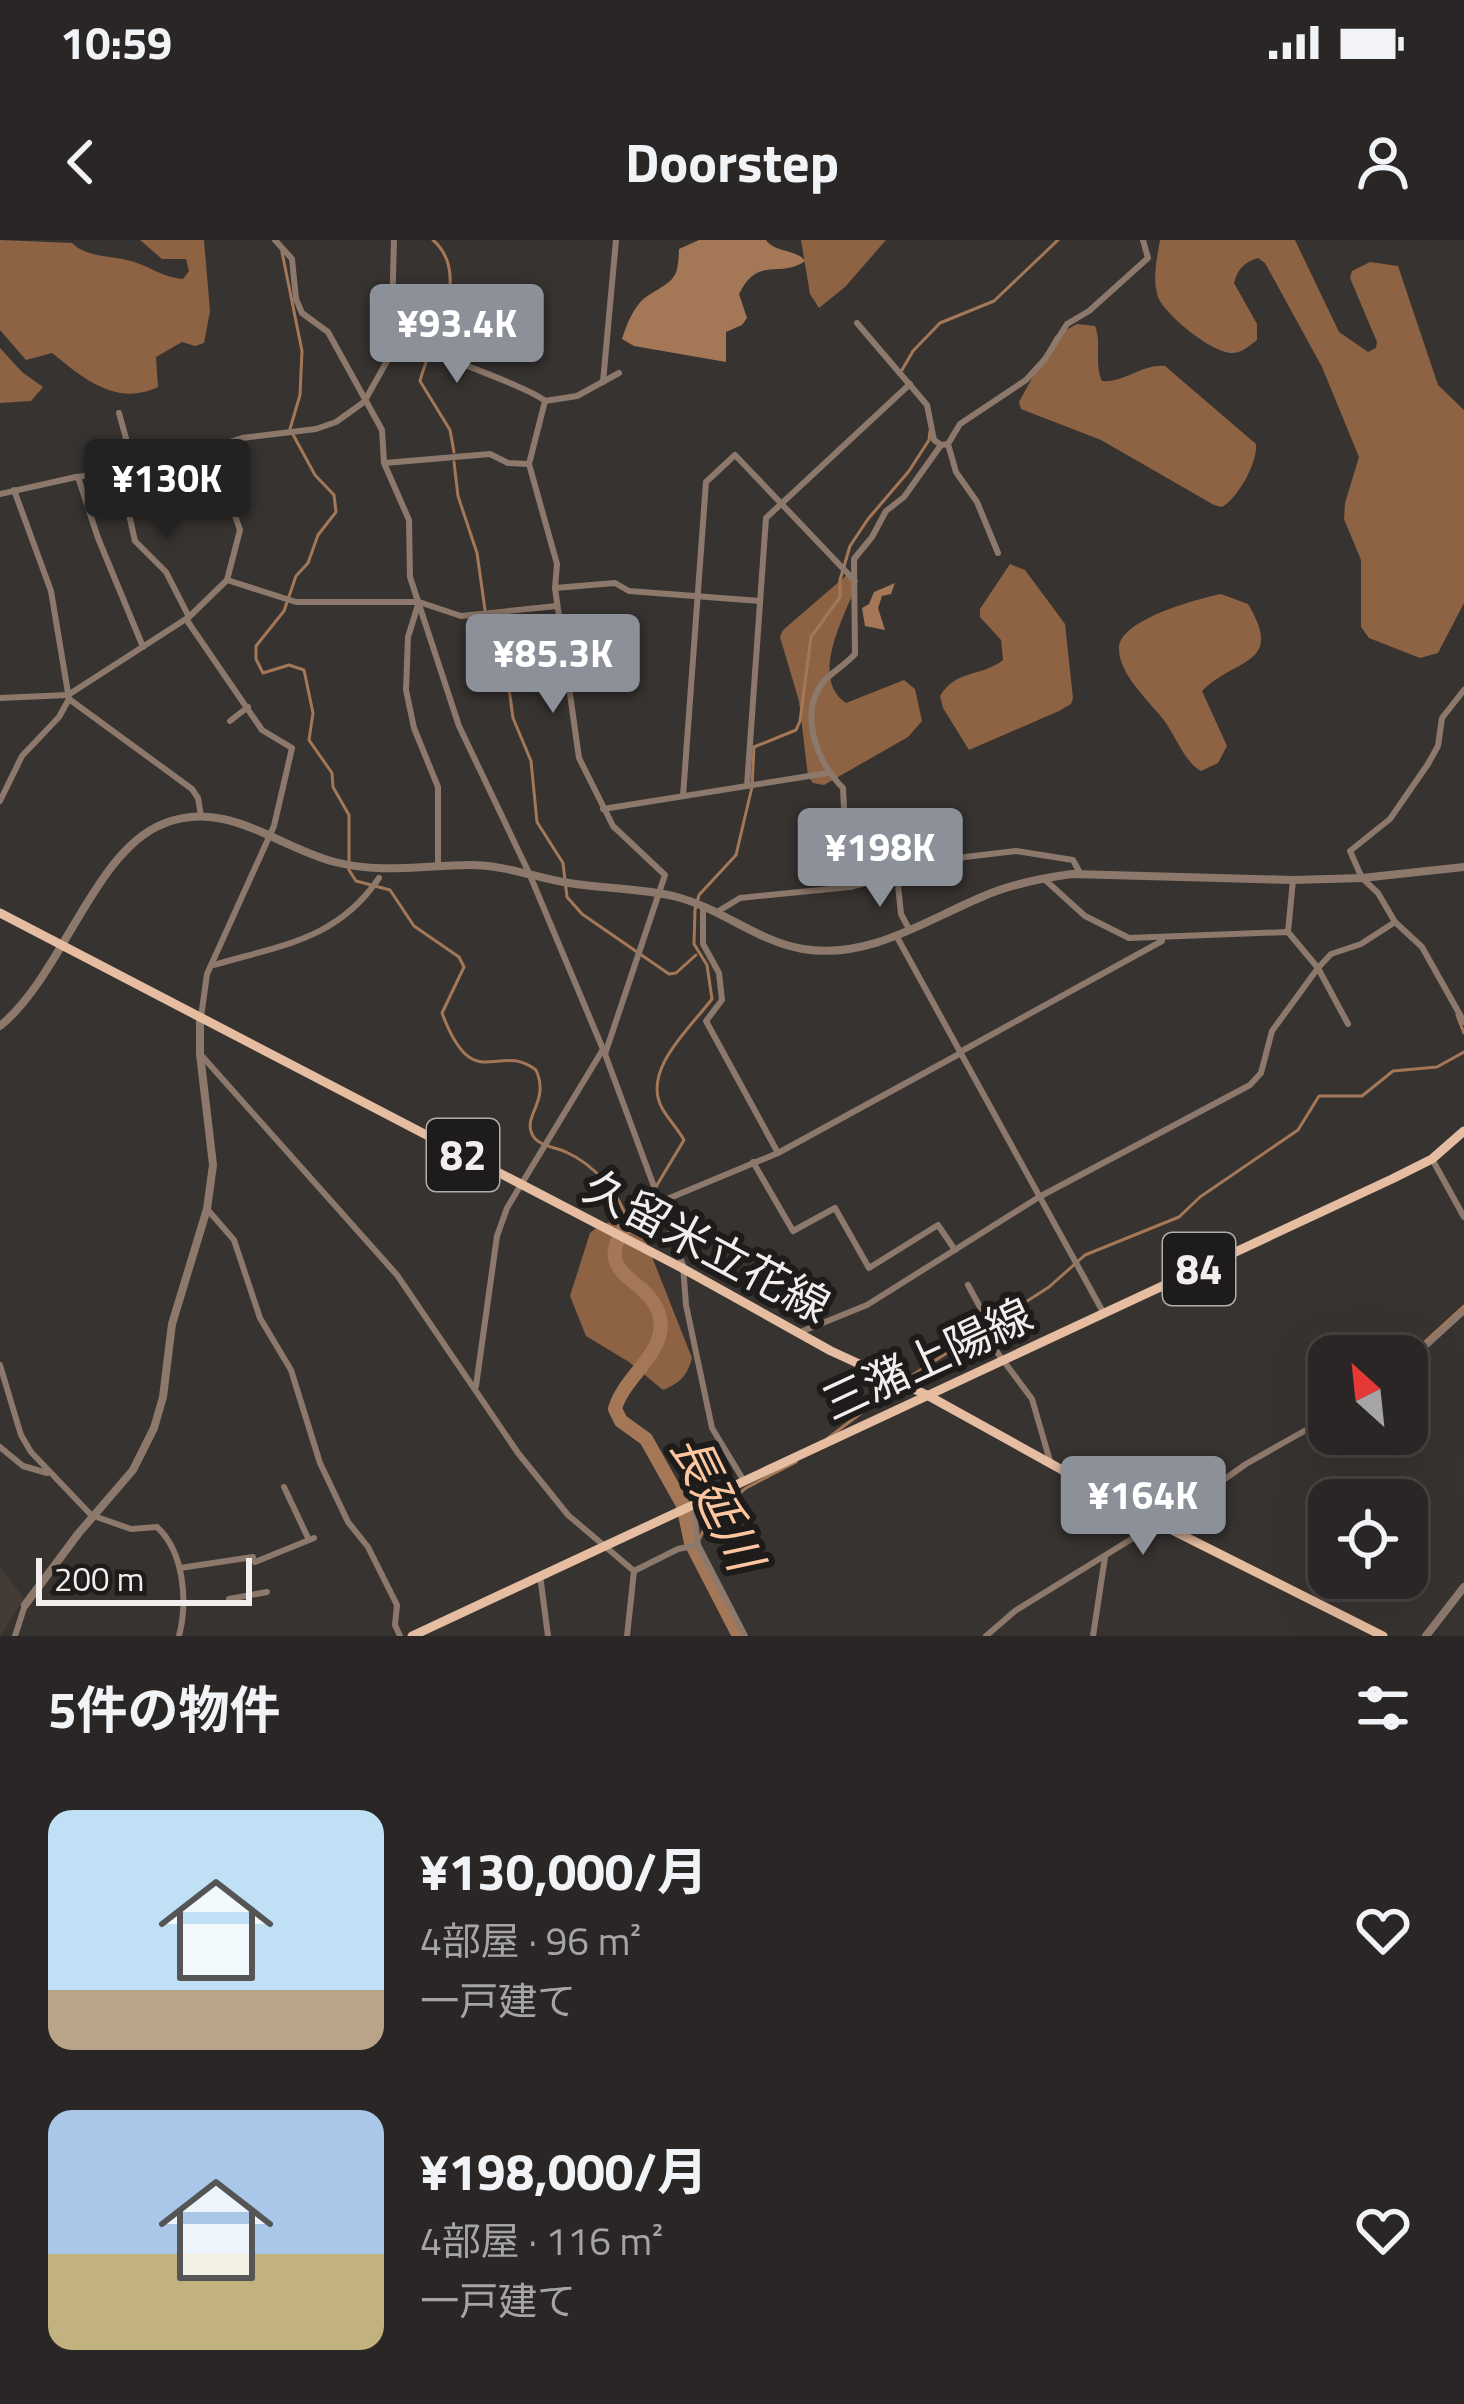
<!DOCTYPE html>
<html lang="ja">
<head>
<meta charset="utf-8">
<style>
  :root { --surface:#292625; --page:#353232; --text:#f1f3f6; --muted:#a5a5a7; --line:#454342; --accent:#8c9099 }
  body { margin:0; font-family:"Titillium Web","Noto Sans JP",sans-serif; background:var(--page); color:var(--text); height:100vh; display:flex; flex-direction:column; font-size:45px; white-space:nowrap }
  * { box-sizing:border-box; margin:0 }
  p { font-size:39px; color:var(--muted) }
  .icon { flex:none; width:66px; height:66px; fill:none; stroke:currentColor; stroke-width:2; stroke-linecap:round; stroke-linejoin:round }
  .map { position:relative; height:1396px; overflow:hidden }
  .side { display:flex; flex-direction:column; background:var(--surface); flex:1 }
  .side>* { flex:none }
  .needle { width:78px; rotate:333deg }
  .controls { position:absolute; left:1308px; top:1095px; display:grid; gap:24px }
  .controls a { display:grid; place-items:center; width:120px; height:120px; border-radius:24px; background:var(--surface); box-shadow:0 12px 48px #0002,0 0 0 3px var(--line); font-size:60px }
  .scale { position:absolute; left:36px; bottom:30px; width:216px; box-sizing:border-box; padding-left:12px; border:6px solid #f1eeed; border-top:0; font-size:33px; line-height:42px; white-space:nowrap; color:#f1eeed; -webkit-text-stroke:9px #1d1c1a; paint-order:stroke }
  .price { position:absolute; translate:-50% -102px; padding:0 27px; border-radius:12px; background:var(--accent); color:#fff; font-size:39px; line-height:78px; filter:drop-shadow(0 3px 6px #0008) }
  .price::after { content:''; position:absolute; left:50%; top:72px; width:36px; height:27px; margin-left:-18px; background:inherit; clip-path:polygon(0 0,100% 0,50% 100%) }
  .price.current { background:#222; color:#fff }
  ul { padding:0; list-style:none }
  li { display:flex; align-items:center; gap:36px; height:300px; padding:0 48px }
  li span { display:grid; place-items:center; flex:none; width:336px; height:240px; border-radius:24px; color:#555 }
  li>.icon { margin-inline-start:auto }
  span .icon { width:144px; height:144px; fill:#fffc; stroke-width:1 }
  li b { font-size:51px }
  h2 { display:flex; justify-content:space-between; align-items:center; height:144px; padding:0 48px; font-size:51px }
  .status { display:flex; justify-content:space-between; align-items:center; height:84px; padding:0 60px; background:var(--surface); direction:ltr }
  .status svg { height:33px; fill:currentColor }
  header { display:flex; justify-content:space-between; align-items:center; height:156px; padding:0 48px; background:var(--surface); font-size:54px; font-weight:700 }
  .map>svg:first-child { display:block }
  .built { fill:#453b35 }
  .forest { fill:#8d6343 }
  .water { fill:#a47857 }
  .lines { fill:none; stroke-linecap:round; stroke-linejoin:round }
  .stream { stroke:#a47857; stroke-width:3 }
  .river { stroke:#a47857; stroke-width:14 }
  .minor { stroke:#8d796b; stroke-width:6 }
  .tertiary { stroke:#8d796b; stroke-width:8 }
  .primary { stroke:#e6bda0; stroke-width:9 }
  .labels { text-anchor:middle; stroke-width:12; stroke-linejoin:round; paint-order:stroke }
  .shield { fill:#1d1c1a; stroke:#b1afae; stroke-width:3 }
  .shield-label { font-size:42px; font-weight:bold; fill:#f1eeed }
  .street-label { font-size:45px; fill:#f1eeed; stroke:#1d1c1a }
  .water-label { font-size:48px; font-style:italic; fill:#fdc69f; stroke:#1d1c1a }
</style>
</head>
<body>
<div class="status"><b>10:59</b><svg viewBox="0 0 49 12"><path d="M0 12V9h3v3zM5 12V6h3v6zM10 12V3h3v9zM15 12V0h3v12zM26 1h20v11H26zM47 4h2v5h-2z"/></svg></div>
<header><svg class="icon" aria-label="back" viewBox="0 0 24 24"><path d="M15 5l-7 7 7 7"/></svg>Doorstep<svg class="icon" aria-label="person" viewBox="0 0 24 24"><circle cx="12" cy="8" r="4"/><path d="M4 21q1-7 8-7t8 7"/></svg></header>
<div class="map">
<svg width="1464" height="1396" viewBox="0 0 1464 1396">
  <rect width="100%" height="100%" fill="#373331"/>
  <polygon class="built" points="0,1326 24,1359 0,1396"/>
  <g class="forest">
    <path d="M 0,0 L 72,3 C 88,19 116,15 137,23 C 154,29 163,37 183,39 L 189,31 L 186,19 L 162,19 L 140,0 L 204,0 L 210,71 L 204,103 L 195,106 L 182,102 L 156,117 L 158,147 C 116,167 83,138 52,113 L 26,120 L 0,90 Z"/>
    <polygon points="801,0 886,0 845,47 819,68 810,54"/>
    <path d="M 1160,0 L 1295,0 L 1339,92 L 1368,112 L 1376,108 L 1377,102 L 1350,38 L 1352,31 L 1370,22 L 1398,26 L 1438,145 L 1464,170 L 1464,363 L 1438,413 L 1420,418 L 1369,398 L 1361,387 L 1361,320 L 1344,279 L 1345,263 L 1359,217 L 1322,127 L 1265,23 L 1258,18 C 1244,22 1238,29 1234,43 L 1257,84 L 1257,100 C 1249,106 1242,113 1232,113 C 1212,113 1165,75 1158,57 C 1152,39 1157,18 1160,0 Z"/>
    <path d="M 1077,84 L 1095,86 C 1102,103 1094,123 1102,141 C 1125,143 1143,123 1165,126 L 1256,204 C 1258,222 1238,258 1222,267 L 1214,265 L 1101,200 L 1021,169 L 1019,162 L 1055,96 Z"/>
    <polygon points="0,108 22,132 43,147 31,161 0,163"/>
    <path d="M 1010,324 L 1025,330 L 1065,384 L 1073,458 L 1071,464 L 1059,471 L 969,510 L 943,468 L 940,456 C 956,429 982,437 1003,420 L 1001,400 L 980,377 L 980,369 Z"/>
    <path d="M 848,334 L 856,336 L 858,341 C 846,374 808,437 846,463 L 904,440 L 915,449 L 922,481 L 908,497 L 824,545 L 813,543 L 808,536 L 799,461 L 780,397 L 783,390 Z"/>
    <path d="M 1221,354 L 1248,364 C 1285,426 1235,417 1202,451 L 1227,506 L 1218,523 L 1201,531 C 1184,522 1175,494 1163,479 C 1148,460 1119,434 1119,409 C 1118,380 1197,359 1221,354 Z"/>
    <path d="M 624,977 L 633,979 L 641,989 L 692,1118 C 688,1135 679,1144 663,1150 L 629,1122 L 586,1096 L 570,1056 L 590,993 L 599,986 Z"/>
  </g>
  <g class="water">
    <path d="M 699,0 L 766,0 C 775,13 797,9 805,21 C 779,39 758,15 739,54 L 747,78 L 742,85 L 726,92 L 726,122 L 634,106 L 622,99 C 627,84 634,64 649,55 C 675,39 678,39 679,9 Z"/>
    <polygon points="895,343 891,354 882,356 878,368 885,390 865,386 862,368 869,364 874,352"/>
  </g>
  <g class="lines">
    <g class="stream">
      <path d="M 433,0 C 474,36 430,100 420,141 L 450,190 L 454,212"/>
      <path d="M 282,12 L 302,111 L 300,155 L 290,189 L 315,235 L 334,255 L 336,272 L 318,295 L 308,323 L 296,336 L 284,371 L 256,406 L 256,419 L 263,433 L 289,425 L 304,430 L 313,473 L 309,500 L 332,533 L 333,547 L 349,575 L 349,630 L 356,641 L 390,650 L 414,686 L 459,717 L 464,727 L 442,773 C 474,858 497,800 536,830 C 550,861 523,875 532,894 C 537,906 555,907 566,912 C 593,924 621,954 628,983 L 642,970 L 684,900 C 678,889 668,879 662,868 C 641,830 692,786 712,759 L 707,725 L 694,704 L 695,670 L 699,655 L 736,615 L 752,547 L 754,507 L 796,490 L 800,481 L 811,397 L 840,357 L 840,340 L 850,306 L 868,279 L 909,231 L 929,200 L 930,191"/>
      <polyline points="902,130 913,111 940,83 994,61 1058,0"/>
      <polyline points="454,222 458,256 477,313 489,398 508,441 513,478 531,521 537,582 563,623 567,657 582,674 669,734 676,733 696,715"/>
      <polyline points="1457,775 1464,793"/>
      <polyline points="1407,1118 1464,1066"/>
      <polyline points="905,1140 1049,1047 1085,1015 1179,977 1200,957 1298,890 1319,856 1362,856 1393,831 1437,827 1464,812"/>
      <polyline points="1317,1180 1329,1172"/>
      <polyline points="828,1198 897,1146"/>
      <polyline points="691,1303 700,1298 709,1277 746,1248 796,1222"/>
    </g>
    <path class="river" d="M 628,983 C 587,1038 652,1036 660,1078 C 667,1113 623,1137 615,1169 L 621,1181 L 646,1199 L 683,1265 L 691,1303 L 739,1396"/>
    <g class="minor">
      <polyline points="275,0 292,19 296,59 302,73 328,92 382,190 384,223 409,280 410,337 459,486 529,633 605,814 683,1025 686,1065 712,1188 744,1241"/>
      <polyline points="857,83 927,165 934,200 941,205"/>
      <path d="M 391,114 C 412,122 409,114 428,114 C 442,114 536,152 545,161 L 577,156 L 619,133"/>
      <polyline points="603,142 616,0"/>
      <polyline points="545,161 529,224 557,324 555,348 579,518 613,586 665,635 605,814"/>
      <polyline points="119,173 135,231"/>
      <polyline points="385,223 490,214 508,223 529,224"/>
      <polyline points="120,234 135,301 166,332 189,377"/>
      <polyline points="78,237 98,298 143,407"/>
      <polyline points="14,250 51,351 69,459 192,549 198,558 201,576"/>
      <polyline points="0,254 76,237 145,229 242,198 316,189 336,182 364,162 391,114 394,0"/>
      <polyline points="998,313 977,262 956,232 948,204 960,184 1026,140 1045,119 1067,84 1089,71 1148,18 1143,0"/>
      <polyline points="227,340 296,362 419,362 461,376 557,366"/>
      <polyline points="555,348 615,343 629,351 760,361"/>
      <polyline points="418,365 408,397 406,450 414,488 438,547 438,627"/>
      <polyline points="186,379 262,490 292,508 274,586 207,734 201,777"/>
      <polyline points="1464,450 1442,478 1438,506 1428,524 1390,579 1350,611 1362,638 1378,653 1395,682 1422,707 1464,782"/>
      <polyline points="0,458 68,455 189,377 227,340 240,290 225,247 229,202"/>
      <polyline points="230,481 248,467"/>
      <polyline points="747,546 766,278 910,144"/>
      <polyline points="683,556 706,242 735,215 853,339"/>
      <polyline points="0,561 22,516 59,477 69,459"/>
      <polyline points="603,569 828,533"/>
      <polyline points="897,635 901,674 909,689"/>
      <polyline points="1043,638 1085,676 1129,698 1288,692 1318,728 1348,784"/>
      <path d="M 850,647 L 837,600 L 844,568 L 843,548 C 817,522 797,472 825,440 C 834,431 846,424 855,414 L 854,319 L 872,297 L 886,271 L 904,257 L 941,205 L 948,204"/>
      <polyline points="703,668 703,704 719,733 722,760 706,781 778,913"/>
      <polyline points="717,672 740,658 850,647 965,617 1016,611 1073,620 1080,633"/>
      <polyline points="1288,692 1293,640"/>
      <polyline points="897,697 1103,1072"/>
      <path d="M 214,725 C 281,705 337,700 379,638"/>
      <polyline points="960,812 1162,701"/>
      <polyline points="202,816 397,1035 518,1213 568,1275 634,1331"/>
      <polyline points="1432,919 1464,977"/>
      <polyline points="753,922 793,991 835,968 869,1028 938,985 955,1010"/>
      <polyline points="660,962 778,913 961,813"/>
      <polyline points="207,969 234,1000 260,1078 291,1130 320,1223 348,1282 368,1307 397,1365 395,1385 400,1396"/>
      <polyline points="968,1045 986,1078 988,1100 1032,1159 1050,1221"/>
      <polyline points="798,1093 867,1065 1039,957 1250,845 1261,833 1272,791 1318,728 1331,714 1361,704 1395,682"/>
      <polyline points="1407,1123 1464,1071"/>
      <polyline points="0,1125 21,1195 31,1212 93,1277"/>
      <polyline points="476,1146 497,996 507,968 602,811"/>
      <polyline points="0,1207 23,1226 47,1233"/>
      <polyline points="284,1247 309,1300"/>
      <polyline points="693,1265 698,1305 745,1396"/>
      <path d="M 94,1276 L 131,1289 L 157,1287 C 184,1312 188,1361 179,1396"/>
      <polyline points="255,1322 314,1298"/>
      <polyline points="180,1328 253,1317"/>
      <polyline points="634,1331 678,1309 698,1305"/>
      <polyline points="540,1335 548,1396"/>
      <polyline points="229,1359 267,1352"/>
      <polyline points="15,1396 25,1365"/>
      <polyline points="627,1396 634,1331"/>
      <polyline points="986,1396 1015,1371 1198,1258 1246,1224 1329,1177"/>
      <polyline points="1093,1396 1105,1317"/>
    </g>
    <g class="tertiary">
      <path d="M 0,786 C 62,736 94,611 163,584 C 226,558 277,607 335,622 C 381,634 424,625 471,625 C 505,625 536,638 569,643 C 605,649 642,648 677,657 C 722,669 757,701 803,709 C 869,720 926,680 984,656 C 1012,644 1042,638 1072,634 L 1293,640 L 1362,638 L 1464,627"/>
      <polyline points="25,1365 78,1294 133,1230 154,1188 163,1157 172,1084 207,969 213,925 200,814 200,780"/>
      <polyline points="1426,1396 1464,1347"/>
    </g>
    <g class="primary">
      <polyline points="0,673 682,1028 831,1111 927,1155 1158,1283 1383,1396"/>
      <polyline points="412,1396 1392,939 1432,919 1464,891"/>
    </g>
  </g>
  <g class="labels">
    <g class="shield">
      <rect x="427" y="879" width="72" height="72" rx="9"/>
      <rect x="1163" y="993" width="72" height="72" rx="9"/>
    </g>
    <g class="shield-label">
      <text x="463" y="930">82</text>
      <text x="1199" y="1044">84</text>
    </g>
    <g class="street-label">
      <text transform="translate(707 1006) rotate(28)" y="16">久留米立花線</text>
      <text transform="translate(927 1119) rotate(-25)" y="16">三潴上陽線</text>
    </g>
    <g class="water-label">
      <text transform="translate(717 1262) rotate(64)" y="17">長延川</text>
    </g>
  </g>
</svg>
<div class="controls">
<a><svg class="needle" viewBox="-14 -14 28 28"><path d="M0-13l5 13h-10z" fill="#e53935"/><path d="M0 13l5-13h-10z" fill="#a5a5a7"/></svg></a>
<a><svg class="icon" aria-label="locate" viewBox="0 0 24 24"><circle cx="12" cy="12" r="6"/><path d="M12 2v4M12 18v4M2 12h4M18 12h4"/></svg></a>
</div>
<div class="scale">200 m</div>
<b class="price" style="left:457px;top:146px">¥93.4K</b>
<b class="price current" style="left:167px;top:301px">¥130K</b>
<b class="price" style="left:553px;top:476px">¥85.3K</b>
<b class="price" style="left:880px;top:670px">¥198K</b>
<b class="price" style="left:1143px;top:1318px">¥164K</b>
</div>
<section class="side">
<h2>5件の物件<svg class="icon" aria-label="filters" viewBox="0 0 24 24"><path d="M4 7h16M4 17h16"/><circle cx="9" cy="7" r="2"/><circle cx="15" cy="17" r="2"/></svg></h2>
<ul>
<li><span style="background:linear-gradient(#bfe0f5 75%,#b9a48a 0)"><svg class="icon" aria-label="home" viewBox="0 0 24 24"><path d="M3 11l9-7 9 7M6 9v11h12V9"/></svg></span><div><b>¥130,000/月</b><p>4部屋 · 96 m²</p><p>一戸建て</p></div><svg class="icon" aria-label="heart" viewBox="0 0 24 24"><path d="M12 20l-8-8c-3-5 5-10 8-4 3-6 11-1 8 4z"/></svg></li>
<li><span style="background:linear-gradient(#a9c7e8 60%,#c2b280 0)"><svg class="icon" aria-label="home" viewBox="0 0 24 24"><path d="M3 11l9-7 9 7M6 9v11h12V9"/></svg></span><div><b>¥198,000/月</b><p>4部屋 · 116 m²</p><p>一戸建て</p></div><svg class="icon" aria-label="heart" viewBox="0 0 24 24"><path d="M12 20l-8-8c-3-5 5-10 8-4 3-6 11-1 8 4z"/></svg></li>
</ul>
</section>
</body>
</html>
